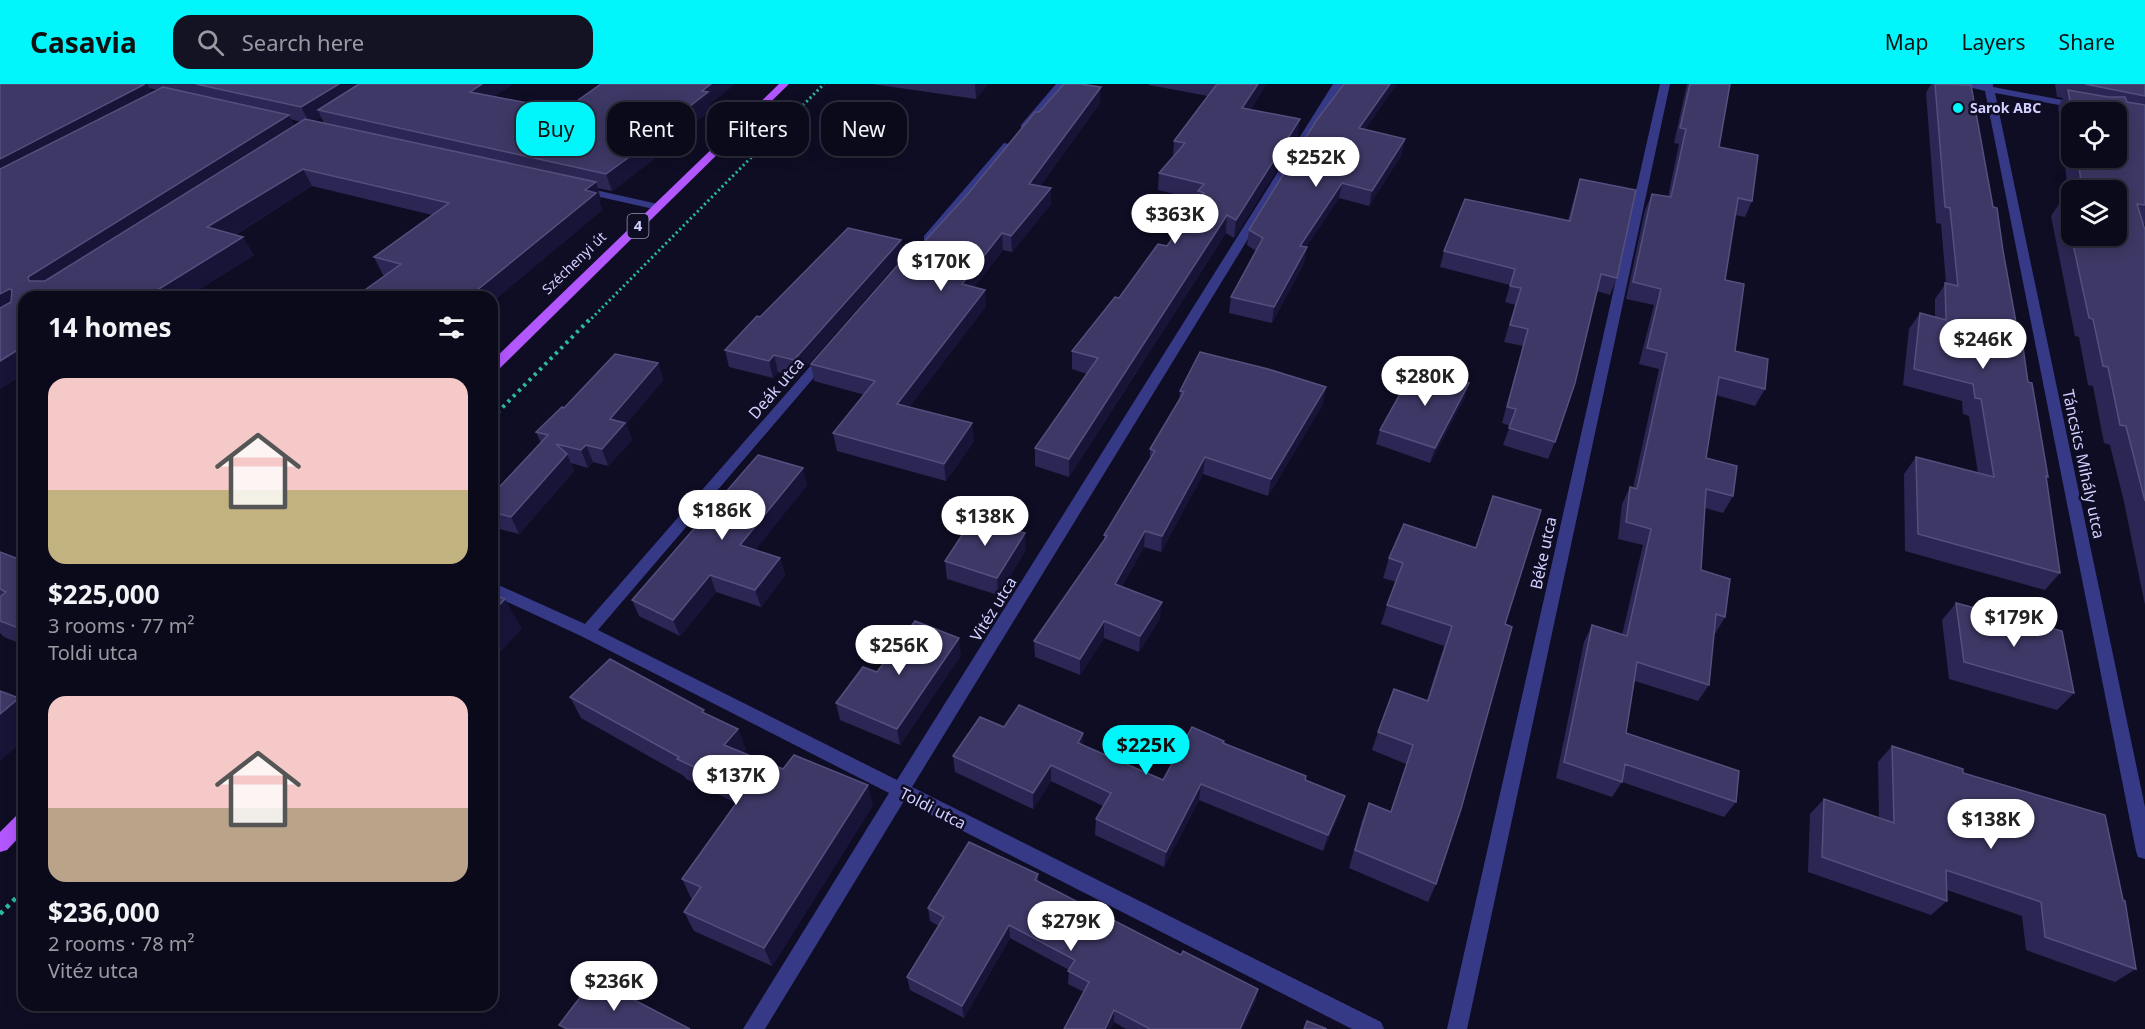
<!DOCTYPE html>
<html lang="en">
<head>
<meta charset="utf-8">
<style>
  :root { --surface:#0b0a1b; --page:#141324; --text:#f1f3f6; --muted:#9a9aa3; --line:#2b2b3a; --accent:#00f6fb }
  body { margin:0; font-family:"Noto Sans",sans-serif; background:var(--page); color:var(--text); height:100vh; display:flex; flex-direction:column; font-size:22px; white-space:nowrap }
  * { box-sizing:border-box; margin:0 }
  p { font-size:20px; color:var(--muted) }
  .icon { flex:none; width:33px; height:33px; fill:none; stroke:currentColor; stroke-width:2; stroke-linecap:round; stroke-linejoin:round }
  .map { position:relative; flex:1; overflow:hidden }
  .sheet { position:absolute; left:18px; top:207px; width:480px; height:720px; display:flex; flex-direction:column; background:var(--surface); border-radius:18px; box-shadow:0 3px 15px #0003,0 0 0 2px var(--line) }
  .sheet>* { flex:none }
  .top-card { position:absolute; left:516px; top:18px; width:570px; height:54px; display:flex; gap:12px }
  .tools { position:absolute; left:2061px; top:18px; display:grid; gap:12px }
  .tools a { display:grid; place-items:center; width:66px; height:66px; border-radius:12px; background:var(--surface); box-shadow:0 3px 15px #0003,0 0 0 2px var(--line); font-size:30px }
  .price { position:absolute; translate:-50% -51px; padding:0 14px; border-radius:21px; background:#fff; color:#222; font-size:20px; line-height:39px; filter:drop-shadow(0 2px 3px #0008) }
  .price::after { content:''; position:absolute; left:50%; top:36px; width:18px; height:14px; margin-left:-9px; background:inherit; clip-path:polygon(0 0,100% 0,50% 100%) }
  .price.current { background:var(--accent); color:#111 }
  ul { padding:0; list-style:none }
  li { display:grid; align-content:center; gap:12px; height:318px; padding:0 30px }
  li span { display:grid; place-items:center; height:186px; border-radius:18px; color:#555 }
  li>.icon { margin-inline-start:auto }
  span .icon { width:108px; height:108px; fill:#fffc; stroke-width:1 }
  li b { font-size:26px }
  h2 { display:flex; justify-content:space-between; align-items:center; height:72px; padding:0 30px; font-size:26px }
  .tag { padding:0 21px; border-radius:18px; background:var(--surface); box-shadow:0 3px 15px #0003,0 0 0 2px var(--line); font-size:21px; line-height:54px }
  .tag.current { background:var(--accent); color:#111 }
  header { display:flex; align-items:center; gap:36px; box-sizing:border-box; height:84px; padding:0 30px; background:var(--accent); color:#111 }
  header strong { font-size:28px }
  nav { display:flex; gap:33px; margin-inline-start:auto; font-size:21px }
  .search { width:420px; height:54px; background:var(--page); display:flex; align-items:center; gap:15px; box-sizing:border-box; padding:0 21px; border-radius:18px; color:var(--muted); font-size:22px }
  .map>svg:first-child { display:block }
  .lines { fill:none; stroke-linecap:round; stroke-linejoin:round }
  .path-far2 { stroke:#2abaa6; stroke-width:3; stroke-dasharray:2 3; stroke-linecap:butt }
  .path-far1 { stroke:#2abaa6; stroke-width:4; stroke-dasharray:3 4.5; stroke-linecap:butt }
  .path { stroke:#2abaa6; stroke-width:4.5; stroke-dasharray:4 5; stroke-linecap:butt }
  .minor { fill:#363985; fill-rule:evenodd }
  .major { fill:#b357ff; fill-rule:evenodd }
  .wall { fill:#2b2653; fill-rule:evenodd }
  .shaded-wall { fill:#181438 }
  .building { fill:#3d3865; stroke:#54507e; stroke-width:1.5 }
  .poi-dot { fill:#00f6fb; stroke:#0f0d24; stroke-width:2 }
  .labels { text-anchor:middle; stroke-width:5; stroke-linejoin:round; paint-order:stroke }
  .far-poi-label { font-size:14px; font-weight:bold; fill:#d2d0ff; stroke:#0f0d24; text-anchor:start }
  .far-street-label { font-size:14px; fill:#d2d0ff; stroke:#0f0d24 }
  .shield { fill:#0f0d24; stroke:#9896bd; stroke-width:1.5 }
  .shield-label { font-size:15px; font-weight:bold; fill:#d2d0ff }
  .street-label { font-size:16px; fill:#d2d0ff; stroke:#0f0d24 }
</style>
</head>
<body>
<header>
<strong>Casavia</strong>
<div class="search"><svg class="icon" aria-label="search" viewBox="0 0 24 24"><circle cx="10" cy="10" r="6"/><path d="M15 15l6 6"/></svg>Search here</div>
<nav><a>Map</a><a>Layers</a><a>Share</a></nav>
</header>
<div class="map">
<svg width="2145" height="945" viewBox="0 0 2145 945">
  <rect width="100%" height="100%" fill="#0f0d24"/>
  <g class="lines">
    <polyline class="path-far2" points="588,238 824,0"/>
    <polyline class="path-far1" points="492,334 589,236"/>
    <polyline class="path" points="0,830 24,806"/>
    <g class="minor">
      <polygon points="1056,0 1066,0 1027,45 1021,45 1021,41"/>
      <polygon points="1333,0 1343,0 912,703 1381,938 1384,945 1352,945 904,717 765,945 743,945 889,709 581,552 492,511 492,498 585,540 820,271 828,271 830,274 828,277 598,546 897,696"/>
      <polygon points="1660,0 1670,0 1467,945 1447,945"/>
      <polygon points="1956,0 1993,0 1993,3 2110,25 2115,28 2097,28 1995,9 2145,723 2145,775 2138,773 2136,767 1985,7"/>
      <polygon points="1004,59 1013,61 932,156 924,156 924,152"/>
      <polygon points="582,103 658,120 663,123 658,126 578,108 577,106"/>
    </g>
    <g class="major">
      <polygon points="779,0 789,0 497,287 492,288 492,277"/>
      <polygon points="24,728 24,748 7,766 0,768 0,748 18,730"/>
    </g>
  </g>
  <g class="wall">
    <path d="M 0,0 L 513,0 L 494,12 L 564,26 L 710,20 L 712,25 L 666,61 L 667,65 L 612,107 L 597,104 L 601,116 L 599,117 L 602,126 L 492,218 L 492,213 L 369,213 L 365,206 L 385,192 L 383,191 L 374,173 L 432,131 L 312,102 L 235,151 L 254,171 L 187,213 L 24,213 L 24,290 L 0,305 ZM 149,4 L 157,6 L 152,9 ZM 321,33 L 324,39 L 314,37 L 319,34 ZM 291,35 L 300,38 L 294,42 Z"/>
    <polygon points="872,0 988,0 976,15"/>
    <polygon points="1149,0 1266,0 1250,26 1298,52 1234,154 1226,149 1069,393 1035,382 1035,364 1087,290 1072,285 1072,267 1119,214 1167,162 1197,119 1198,116 1158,106 1159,89 1173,73 1174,57 1208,12 1149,1"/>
    <polygon points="1687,0 1730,0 1719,63 1752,117 1745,133 1735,131 1725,196 1735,267 1765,305 1755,322 1716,311 1706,374 1733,412 1723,429 1705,424 1701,486 1725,533 1715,550 1714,550 1709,601 1698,617 1635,597 1626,649 1736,718 1724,733 1622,698 1612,713 1556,694 1584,558 1592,541 1622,551 1643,461 1618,455 1622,420 1630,403 1633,404 1659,285 1639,280 1654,221 1626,215 1645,126 1652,110 1668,113 1679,60 1674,59"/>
    <polygon points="1931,0 1967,0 2003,167 2028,298 2048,393 2046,395 2060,489 2045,506 1905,467 1904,390 1916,373 1978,389 1969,332 1963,330 1962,317 1903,301 1909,245 1920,229 1935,233 1935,215 1946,199 1941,140 1936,139 1926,9"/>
    <path d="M 2055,0 L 2145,0 L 2145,140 L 2144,141 L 2145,146 L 2145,521 L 2124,418 L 2110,361 L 2104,359 L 2093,302 L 2088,301 L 2079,253 L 2075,252 L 2051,132 L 2063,114 L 2069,115 L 2058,23 L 2063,14 L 2057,13 ZM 2072,28 L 2116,74 L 2072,74 ZM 2072,106 L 2116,106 L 2072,152 Z"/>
    <polygon points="1100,19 1040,102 1051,104 1051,120 1012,168 1003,166 974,203 986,222 909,323 974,357 946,397 837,367 833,349 865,311 814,297 811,280 967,111 1039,28"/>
    <polygon points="1366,46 1402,70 1369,122 1339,114 1306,163 1304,179 1272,239 1229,229 1231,213 1256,167 1247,161 1249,146"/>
    <polygon points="1580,95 1617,194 1610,211 1597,207 1555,358 1548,375 1503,361 1510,342 1502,339 1523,262 1504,258 1515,221 1505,218 1510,201 1440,183 1444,167 1568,136 1575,111"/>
    <polygon points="901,156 903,172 797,293 778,288 773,294 729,283 725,266 760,233"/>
    <polygon points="658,279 663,296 626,340 632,356 608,382 593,378 588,384 571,379 574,387 519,450 492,443 492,411 541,359 536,348 564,324"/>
    <polygon points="1469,299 1465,313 1430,379 1376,360 1380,346"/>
    <polygon points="1180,307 1323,320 1268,412 1203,390 1161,468 1144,463 1122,502 1160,534 1139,568 1104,554 1080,591 1035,573 1034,557 1104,457 1104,451 1150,375 1150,365 1179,317"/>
    <polygon points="807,401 755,466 780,474 785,491 761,523 716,508 680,552 639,532 632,516"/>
    <polygon points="1493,412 1505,540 1436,800 1428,818 1349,784 1362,737 1369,719 1390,728 1406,680 1372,666 1378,648 1427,616 1444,562 1381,540 1387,521 1396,498 1383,494 1389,474 1475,464"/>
    <polygon points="1026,466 998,511 947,495 945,477"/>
    <polygon points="0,468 24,477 24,561 4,553 0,549"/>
    <polygon points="1956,519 2074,609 2057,626 1949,595 1942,536"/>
    <polygon points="961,571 900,661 840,636 836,619 877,588"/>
    <polygon points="570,613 705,629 746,665 743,669 873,721 772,882 694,847 684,828 693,815 691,814 682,795 736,719 686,695 684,692 581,634"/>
    <polygon points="1004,643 1083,661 1163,696 1224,657 1224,659 1305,696 1345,712 1340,728 1323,767 1199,716 1164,783 1095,751 1096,735 1103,722 1051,697 1033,725 955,688 953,672"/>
    <polygon points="1892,662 1963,689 2136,885 2115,898 2026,866 2022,832 1947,806 1947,817 1931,831 1808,788 1810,730 1824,715 1879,734 1878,678"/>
    <polygon points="1038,790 1038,798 1181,871 1258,905 1255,918 1242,945 1126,945 1114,938 1110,945 1064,945 1084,908 1068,900 1069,886 1010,854 964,934 910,906 907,893 939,842 930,837 928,824"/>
  </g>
  <g class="shaded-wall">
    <polygon points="145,0 147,0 156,16 0,98 0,75"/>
    <polygon points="339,0 373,0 318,26 321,33 310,40 301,23"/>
    <polygon points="482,0 513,0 476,24 470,8"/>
    <polygon points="711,0 735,0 710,20 712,25 666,61 667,65 612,107 606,90 658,47"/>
    <polygon points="975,0 988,0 976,15"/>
    <polygon points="1258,0 1266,0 1240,41 1242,24"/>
    <polygon points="1390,0 1397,0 1356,59 1359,44"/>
    <polygon points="1101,3 1100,19 1030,116 1029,100"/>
    <polygon points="289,31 297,48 42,213 29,197 28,193"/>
    <polygon points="1300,35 1298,52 1234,154 1236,136"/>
    <polygon points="1405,55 1402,70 1369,122 1372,107"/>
    <polygon points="303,85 312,102 218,161 207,143"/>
    <polygon points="596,98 601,116 599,117 602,126 492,218 492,213 471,213 471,211 585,106"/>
    <polygon points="1342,99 1339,114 1297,177 1300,162"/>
    <polygon points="1051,104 1051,120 1012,168 1011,152"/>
    <polygon points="1227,131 1226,149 1069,393 1069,375"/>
    <polygon points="1002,149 1003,166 963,217 962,200"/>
    <polygon points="243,153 254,171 187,213 146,213"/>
    <polygon points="901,156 903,172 797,293 794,276"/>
    <polygon points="1307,163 1304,179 1272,239 1274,223"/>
    <polygon points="9,205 23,223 0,236 0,210"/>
    <polygon points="985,206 986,222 899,337 897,320"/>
    <polygon points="24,262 24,290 0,305 0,277"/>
    <polygon points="774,271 778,288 773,294 769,277"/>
    <polygon points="658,279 663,296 626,340 632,356 608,382 602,365 610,335"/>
    <polygon points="1469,299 1465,313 1430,379 1435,364"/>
    <polygon points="1326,303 1323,320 1268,412 1271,395"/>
    <polygon points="972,339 974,357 946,397 944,380"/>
    <polygon points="586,361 593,378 588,384 581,366"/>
    <polygon points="567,370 574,387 519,450 511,433"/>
    <polygon points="1205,373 1203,390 1161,468 1162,452"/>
    <polygon points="803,384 807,401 746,478 740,461"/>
    <polygon points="1145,447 1144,463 1114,516 1115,500"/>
    <polygon points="1025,449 1026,466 998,511 997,494"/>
    <polygon points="780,474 785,491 761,523 755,506"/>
    <polygon points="710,491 716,508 680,552 673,536"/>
    <polygon points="505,515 522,545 492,577 492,528"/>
    <polygon points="1162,518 1160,534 1139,568 1140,552"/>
    <polygon points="1104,537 1104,554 1080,591 1080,575"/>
    <polygon points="959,554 961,571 900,661 897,645"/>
    <polygon points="19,614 24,619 24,656 0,677 0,630"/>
    <polygon points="738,645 746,665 732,682 724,661"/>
    <polygon points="1083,649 1083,666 1078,659"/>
    <polygon points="1051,681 1051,697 1033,725 1033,709"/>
    <polygon points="1201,700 1199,716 1164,783 1166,768"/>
    <polygon points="868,701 873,721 772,882 764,864"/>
    <polygon points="1345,712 1340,728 1323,767 1328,751"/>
    <polygon points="1009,841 1010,854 964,934 962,922"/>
    <polygon points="1258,905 1255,918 1242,945 1240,945"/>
    <polygon points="1114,926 1114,938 1110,945 1105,945"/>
  </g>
  <g class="building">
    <polygon points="0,0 145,0 0,75"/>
    <polygon points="196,0 339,0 301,23"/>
    <polygon points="359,0 482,0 470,8 564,26 601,0 711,0 702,7 708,8 658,47 663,48 606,90 318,26"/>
    <polygon points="1064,0 1081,0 1101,3 1029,100 1051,104 1011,152 1002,149 962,200 985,206 897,320 972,339 944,380 833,349 875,297 811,280 917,159 922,160 967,111 1035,28 1039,28"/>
    <polygon points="1217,0 1258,0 1242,24 1300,35 1236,136 1227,131 1069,375 1035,364 1098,274 1072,267 1115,213 1119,214 1158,160 1167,162 1204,109 1198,107 1204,100 1159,89 1185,59 1174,57"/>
    <polygon points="1344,0 1390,0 1359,44 1405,55 1372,107 1342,99 1300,162 1307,163 1274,223 1231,213 1263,154 1249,146 1316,37"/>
    <polygon points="1690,0 1730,0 1719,63 1758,71 1752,117 1738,114 1725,196 1744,200 1735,267 1768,275 1765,305 1719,293 1706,374 1737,382 1733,412 1706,405 1701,486 1730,495 1725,533 1716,530 1709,601 1637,578 1626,649 1739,687 1736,718 1625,680 1622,698 1564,678 1592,541 1627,552 1651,445 1626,438 1630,403 1637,405 1667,269 1647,264 1661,205 1633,198 1652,110 1671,113 1686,45 1680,44"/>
    <polygon points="1935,0 1971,1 1993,123 1997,124 2003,167 2019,255 2022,256 2028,298 2032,299 2048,393 2046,392 2060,489 1918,450 1916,373 1994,393 1981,315 1975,314 1973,300 1914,285 1920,229 1946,236 1945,199 1958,202 1950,124 1945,123"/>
    <polygon points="2085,0 2145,0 2145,12"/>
    <polygon points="163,3 289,31 28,193 29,197 45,197 305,35 596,98 585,106 596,109 471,211 474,212 473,213 391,213 365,206 401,180 374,173 449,119 303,85 207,143 243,153 146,213 24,213 24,262 0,277 0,224 11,218 12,206 9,205 0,210 0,85"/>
    <polygon points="2068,6 2108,13 2125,13 2127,18 2145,21 2145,121 2137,120 2145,146 2145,417 2126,342 2120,341 2108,283 2103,282 2093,235 2089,234 2063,114 2072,116 2072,152 2116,152 2116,106 2082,106 2078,74 2116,74 2116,28 2072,29"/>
    <polygon points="1580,95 1636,106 1617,194 1601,190 1575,299 1555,358 1509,344 1516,325 1507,323 1528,245 1510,241 1521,204 1510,202 1515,185 1444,167 1465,115 1570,137"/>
    <polygon points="848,144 901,156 794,276 774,271 769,277 725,266 757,232 760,233"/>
    <polygon points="1200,268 1268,285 1326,303 1271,395 1205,373 1162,452 1145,447 1115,500 1162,518 1140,552 1104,537 1080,575 1034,557 1107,452 1104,451 1155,367 1150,365 1184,308 1180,307"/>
    <polygon points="615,270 658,279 610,335 625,339 602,365 586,361 581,366 556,360 567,370 511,433 492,428 492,411 548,351 536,348 562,323 564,324"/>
    <polygon points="1415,283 1469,299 1435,364 1380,346"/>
    <polygon points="758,371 803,384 740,461 780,474 755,506 710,491 673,536 632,516"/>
    <polygon points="1493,412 1541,426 1505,540 1512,543 1461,725 1436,800 1355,766 1369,719 1391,728 1413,661 1378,648 1394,605 1428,617 1452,542 1387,521 1403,479 1389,474 1404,440 1476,464"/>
    <polygon points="974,433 1025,449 997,494 945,477"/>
    <polygon points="0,468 24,477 24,546 0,537 0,513 6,508 0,505"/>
    <polygon points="492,510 505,515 492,528"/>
    <polygon points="1956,519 2062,547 2074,609 1964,578"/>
    <polygon points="915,537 959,554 897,645 836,619 863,583 877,588"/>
    <polygon points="610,575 704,626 702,628 738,645 724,661 783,685 794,671 868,701 764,864 684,828 701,803 682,795 745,707 677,675 679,673 570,613"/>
    <polygon points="0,607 19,614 0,630"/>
    <polygon points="1019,621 1083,649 1078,659 1163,696 1192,643 1224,657 1223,659 1306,692 1305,696 1345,712 1328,751 1201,700 1166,768 1096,735 1111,709 1051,681 1033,709 953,672 980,633 1004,643"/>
    <polygon points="1892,662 1963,685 1963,689 2105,731 2123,816 2125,817 2136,885 2045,853 2041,818 1946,786 1947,817 1822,773 1824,715 1894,739"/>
    <polygon points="969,758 1038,790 1035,796 1181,871 1183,867 1258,905 1240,945 1150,945 1114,926 1105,945 1064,945 1089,898 1068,887 1075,876 1009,841 962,922 907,893 944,833 928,824"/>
    <polygon points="594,895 690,945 567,945 559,941"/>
    <polygon points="1307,937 1327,945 1304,945"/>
  </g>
  <circle class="poi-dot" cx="1958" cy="24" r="6"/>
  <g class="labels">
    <g class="far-poi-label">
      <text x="1970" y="29">Sarok ABC</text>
    </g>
    <g class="far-street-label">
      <text transform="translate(574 179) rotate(-44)" y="5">Széchenyi út</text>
    </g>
    <rect class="shield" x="627.5" y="130" width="21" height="24" rx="4.5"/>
    <g class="shield-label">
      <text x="638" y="147">4</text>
    </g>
    <g class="street-label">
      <text transform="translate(776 304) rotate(-49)" y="6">Deák utca</text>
      <text transform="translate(2084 380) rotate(78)" y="6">Táncsics Mihály utca</text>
      <text transform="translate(1543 469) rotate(-78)" y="6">Béke utca</text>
      <text transform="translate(993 525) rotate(-58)" y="6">Vitéz utca</text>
      <text transform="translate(933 724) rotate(27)" y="6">Toldi utca</text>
    </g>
  </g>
</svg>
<div class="tools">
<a><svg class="icon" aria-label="locate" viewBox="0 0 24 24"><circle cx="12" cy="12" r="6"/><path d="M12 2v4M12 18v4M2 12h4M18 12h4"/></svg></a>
<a><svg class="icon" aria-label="layers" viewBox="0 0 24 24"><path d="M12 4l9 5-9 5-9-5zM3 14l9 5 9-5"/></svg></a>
</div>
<b class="price" style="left:1316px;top:104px">$252K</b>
<b class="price" style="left:1175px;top:161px">$363K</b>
<b class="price" style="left:941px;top:208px">$170K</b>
<b class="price" style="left:1983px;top:286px">$246K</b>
<b class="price" style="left:1425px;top:323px">$280K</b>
<b class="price" style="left:722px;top:457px">$186K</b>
<b class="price" style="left:985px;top:463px">$138K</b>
<b class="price" style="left:2014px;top:564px">$179K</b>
<b class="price" style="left:899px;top:592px">$256K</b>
<b class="price current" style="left:1146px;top:692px">$225K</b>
<b class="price" style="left:736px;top:722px">$137K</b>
<b class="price" style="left:1991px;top:766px">$138K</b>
<b class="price" style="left:1071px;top:868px">$279K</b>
<b class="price" style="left:614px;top:928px">$236K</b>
<div class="top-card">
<a class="tag current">Buy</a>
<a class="tag">Rent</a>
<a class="tag">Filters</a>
<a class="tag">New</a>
</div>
<section class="sheet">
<h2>14 homes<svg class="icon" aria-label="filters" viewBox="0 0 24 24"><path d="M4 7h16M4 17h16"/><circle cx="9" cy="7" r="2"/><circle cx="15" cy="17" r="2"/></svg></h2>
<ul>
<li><span style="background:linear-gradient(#f6c9c9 60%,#c2b280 0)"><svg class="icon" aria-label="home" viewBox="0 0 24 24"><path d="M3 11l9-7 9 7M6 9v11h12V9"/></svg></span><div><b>$225,000</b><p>3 rooms · 77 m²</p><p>Toldi utca</p></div></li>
<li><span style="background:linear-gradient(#f6c9c9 60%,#b9a48a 0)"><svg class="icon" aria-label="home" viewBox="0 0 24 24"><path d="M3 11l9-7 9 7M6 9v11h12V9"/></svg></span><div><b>$236,000</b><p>2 rooms · 78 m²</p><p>Vitéz utca</p></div></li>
</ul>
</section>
</div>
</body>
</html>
